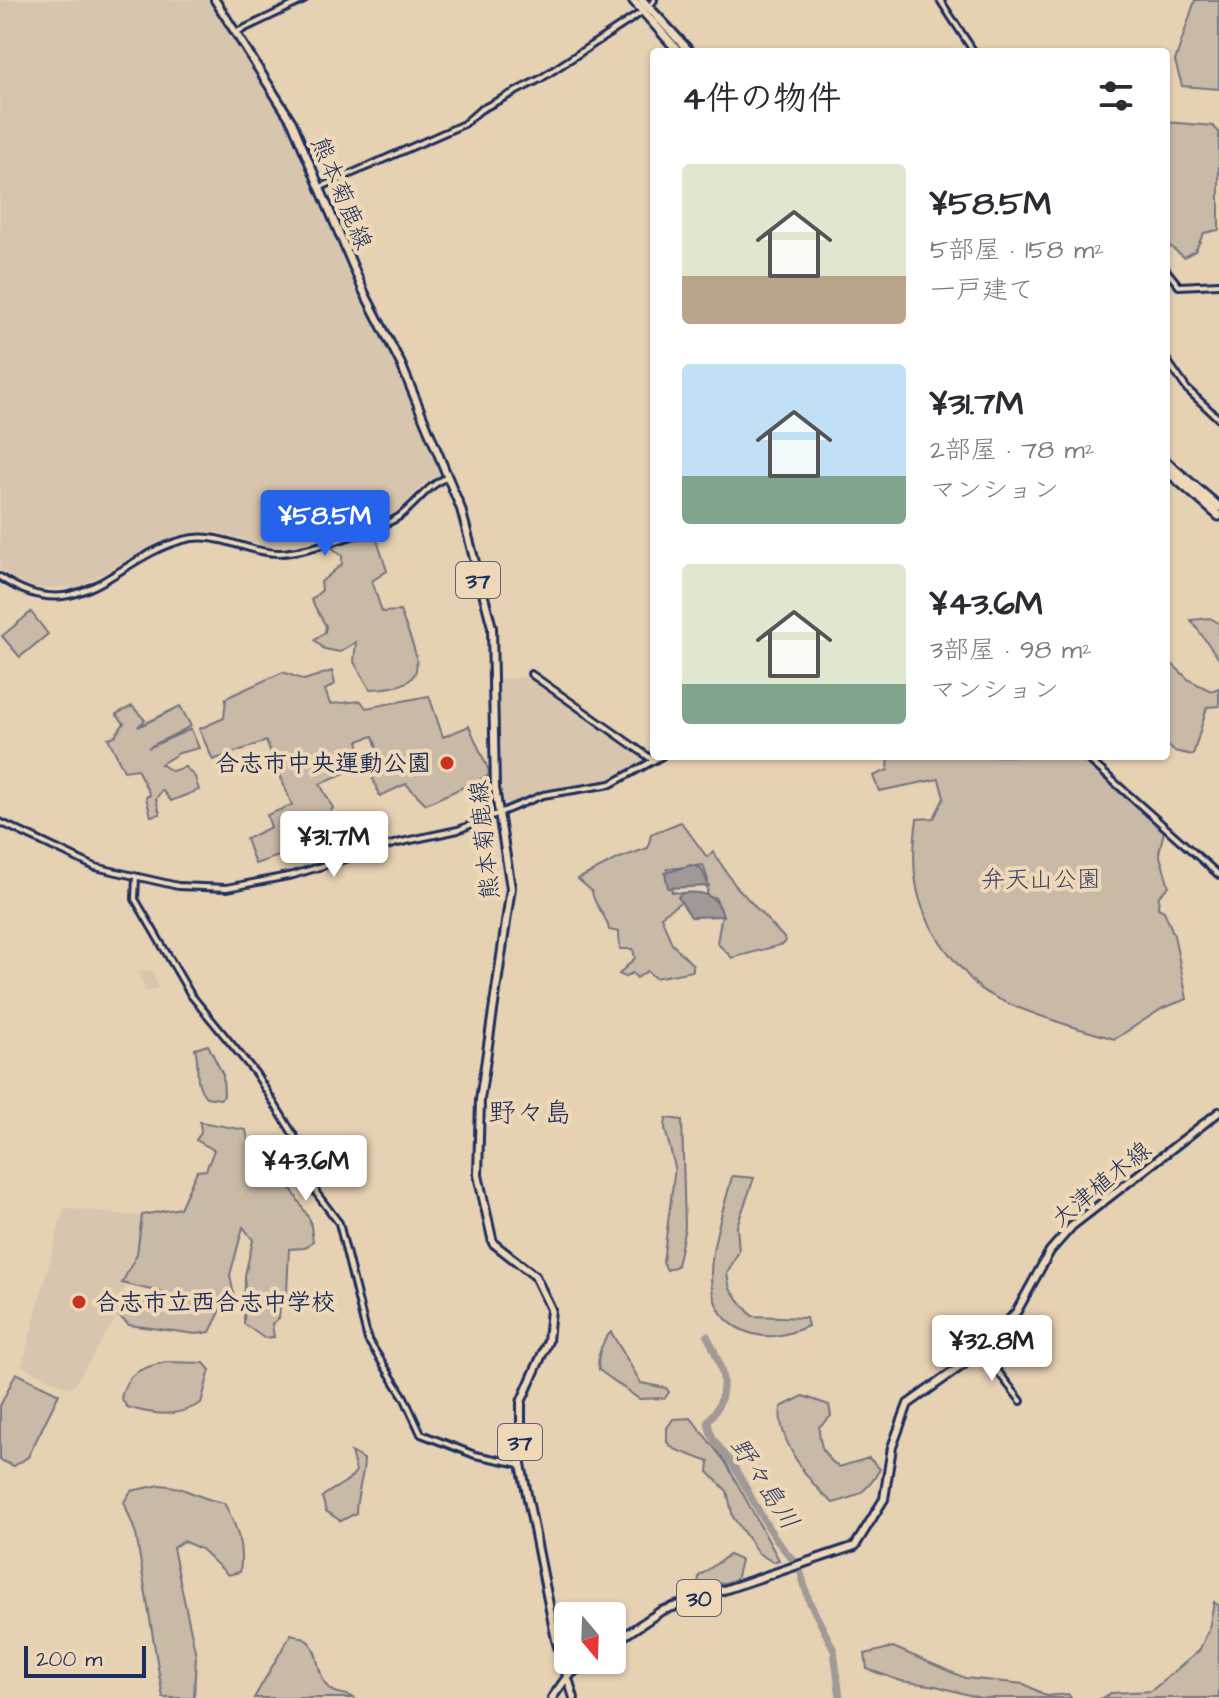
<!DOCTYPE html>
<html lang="ja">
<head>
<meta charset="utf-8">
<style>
  :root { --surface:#fff; --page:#f7f7f7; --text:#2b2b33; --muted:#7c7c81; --accent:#2563eb }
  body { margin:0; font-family:"Architects Daughter","Klee One",sans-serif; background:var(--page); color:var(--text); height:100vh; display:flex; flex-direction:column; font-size:30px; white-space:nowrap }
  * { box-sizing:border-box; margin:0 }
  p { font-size:26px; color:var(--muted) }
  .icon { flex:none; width:44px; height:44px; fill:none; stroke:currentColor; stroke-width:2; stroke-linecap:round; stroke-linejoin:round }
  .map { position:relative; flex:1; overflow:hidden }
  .sheet { position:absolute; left:650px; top:48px; width:520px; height:712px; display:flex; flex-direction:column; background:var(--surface); border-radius:8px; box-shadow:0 2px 6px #0004 }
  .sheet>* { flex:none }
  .needle { width:52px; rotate:161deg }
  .fabs { position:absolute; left:554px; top:1602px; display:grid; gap:16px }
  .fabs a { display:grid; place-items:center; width:72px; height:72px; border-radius:8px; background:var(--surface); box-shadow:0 2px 6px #0004; font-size:40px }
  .scale { position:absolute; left:24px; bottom:20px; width:122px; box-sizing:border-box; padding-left:8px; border:4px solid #1b2f5e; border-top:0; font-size:22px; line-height:28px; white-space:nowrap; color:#1b2f5e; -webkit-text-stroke:6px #efd8b7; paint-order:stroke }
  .price { position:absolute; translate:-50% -68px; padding:0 18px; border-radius:8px; background:#fff; color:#222; font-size:26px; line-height:52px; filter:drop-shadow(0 2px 4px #0008) }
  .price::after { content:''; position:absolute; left:50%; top:48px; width:24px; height:18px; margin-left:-12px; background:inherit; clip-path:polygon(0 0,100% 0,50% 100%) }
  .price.selected { background:var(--accent); color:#fff }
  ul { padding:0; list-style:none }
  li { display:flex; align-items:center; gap:24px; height:200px; padding:0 32px }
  li span { display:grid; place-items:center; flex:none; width:224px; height:160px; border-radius:8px; color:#555 }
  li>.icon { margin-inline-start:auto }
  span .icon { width:96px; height:96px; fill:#fffc; stroke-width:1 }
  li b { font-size:34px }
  h2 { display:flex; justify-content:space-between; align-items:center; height:96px; padding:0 32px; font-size:34px }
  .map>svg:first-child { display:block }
  .built { fill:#d8c5ad }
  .green { fill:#c9b9a7; stroke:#727482; stroke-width:2 }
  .water { fill:#a09996; stroke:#6b6f80; stroke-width:2 }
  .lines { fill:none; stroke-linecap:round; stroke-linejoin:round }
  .river { stroke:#a09996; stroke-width:7 }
  .tertiary-casing { stroke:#1b2f5e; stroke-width:10 }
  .primary-casing { stroke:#1b2f5e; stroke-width:12 }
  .motorway-casing { stroke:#1b2f5e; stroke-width:13 }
  .tertiary { stroke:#efd8b7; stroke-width:4 }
  .primary { stroke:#efd8b7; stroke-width:6 }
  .motorway { stroke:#efd8b7; stroke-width:7 }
  .poi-dot { fill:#c8321e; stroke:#efd8b7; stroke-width:3 }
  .labels { text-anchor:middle; stroke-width:8; stroke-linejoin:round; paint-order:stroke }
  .shield { fill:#efd8b7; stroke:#5b6279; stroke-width:2 }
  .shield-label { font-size:22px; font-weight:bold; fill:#1b2f5e }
  .street-label { font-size:24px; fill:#1b2f5e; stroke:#efd8b7 }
  .poi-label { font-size:24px; font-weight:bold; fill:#1b2f5e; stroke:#efd8b7; text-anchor:end }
  .park-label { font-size:24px; fill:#354469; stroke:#efd8b7 }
  .water-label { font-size:26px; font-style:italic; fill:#364469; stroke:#efd8b7 }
  .quarter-label { font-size:28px; fill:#1b2f5e; stroke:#efd8b7 }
</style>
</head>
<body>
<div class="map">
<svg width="1219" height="1698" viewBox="0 0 1219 1698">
  <rect width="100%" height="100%" fill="#e7d1b3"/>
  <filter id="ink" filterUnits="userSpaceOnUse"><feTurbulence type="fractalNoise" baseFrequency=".0125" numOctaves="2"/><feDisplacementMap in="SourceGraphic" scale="16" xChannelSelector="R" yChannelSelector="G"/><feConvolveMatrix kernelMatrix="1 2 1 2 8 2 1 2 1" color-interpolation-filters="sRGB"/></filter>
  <g filter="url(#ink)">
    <g class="built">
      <polygon points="0,0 210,0 269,89 305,159 360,294 397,366 442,474 423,484 394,516 383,522 338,530 300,545 271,547 217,532 188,533 162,541 78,587 40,588 23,584 0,570"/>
      <polygon points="528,677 644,757 643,763 610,780 540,792 513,803 503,802 499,780 500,679"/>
      <polygon points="152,970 158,988 146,992 139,973"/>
      <polygon points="64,1208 147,1217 114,1321 74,1386 68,1388 22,1366"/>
    </g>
    <g class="green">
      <polygon points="1195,0 1219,0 1219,89 1182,86 1175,61"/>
      <polygon points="1166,122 1213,126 1219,132 1219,230 1204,233 1195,251 1184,257 1166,243"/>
      <path d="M 376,537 L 387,571 L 372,581 L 382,612 L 400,611 C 418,658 436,688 370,689 L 354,662 L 356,642 L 340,652 L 324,649 L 315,640 L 325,632 L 326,626 L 311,600 L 322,590 L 321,582 L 342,564 L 342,556 L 330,546 L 343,541 Z"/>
      <polygon points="31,612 48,634 20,657 2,636"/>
      <polygon points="1210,618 1219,623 1219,659 1191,620"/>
      <polygon points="1166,658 1189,680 1211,691 1219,688 1219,706 1207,707 1193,755 1174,751 1166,744"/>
      <polygon points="332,671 335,684 325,690 330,704 361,701 366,708 429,696 443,737 469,726 489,771 488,776 426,804 406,784 380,796 371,774 382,764 373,736 358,741 364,764 320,784 333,808 321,825 303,825 303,848 255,864 246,839 271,827 267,815 292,805 266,741 213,760 199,729 224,718 226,698 283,672 304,680"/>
      <polygon points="180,706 191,726 148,748 191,729 199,748 179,753 161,764 172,771 185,767 195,777 199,790 171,801 162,790 156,799 160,814 151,816 146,797 150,795 137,769 124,771 108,738 115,736 124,723 116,714 132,706 145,720 138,727"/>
      <path d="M 889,756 L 1078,756 L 1164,831 L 1159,853 L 1169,886 L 1159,896 L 1158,908 L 1164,911 L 1174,935 L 1187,999 L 1163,1008 L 1115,1039 C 1082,1030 1008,1008 981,989 C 973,983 967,974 960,967 C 918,920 908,880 917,819 L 934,818 L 944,798 L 939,779 L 879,791 L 873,776 L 888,770 Z"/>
      <path d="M 681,822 L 707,857 L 713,852 L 735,885 L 786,940 L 784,944 L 732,958 L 717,943 L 722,914 L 715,897 L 709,898 L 707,895 L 708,880 L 703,865 L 667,869 L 672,892 L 681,893 L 682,901 L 661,916 L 672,944 L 693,965 L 693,971 L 655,978 L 647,971 L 637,978 L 632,973 L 625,977 L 619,974 L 635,958 L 633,949 L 620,949 L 619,932 L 609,930 C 607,914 593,906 592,891 L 578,879 L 617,859 L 648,848 L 651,834 Z"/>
      <path d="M 208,1045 L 223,1075 L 224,1096 L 220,1099 L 206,1097 C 192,1081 201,1067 195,1049 Z"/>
      <polygon points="666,1118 682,1120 685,1227 677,1266 667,1270 663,1262 675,1167 665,1129"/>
      <polygon points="200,1122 246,1130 250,1152 260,1164 276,1163 310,1220 313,1241 305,1248 289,1249 287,1292 280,1305 279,1318 272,1324 274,1337 264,1338 244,1324 245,1275 253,1240 243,1227 230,1275 235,1301 221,1310 210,1332 196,1334 129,1325 113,1311 121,1297 142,1295 167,1311 177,1311 181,1304 177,1296 122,1283 137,1254 142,1215 180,1208 197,1171 206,1170 214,1150 196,1140 201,1133"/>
      <path d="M 732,1176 L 754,1178 L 737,1226 L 739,1251 L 727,1274 L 730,1289 L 752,1316 L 806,1318 L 808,1326 C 783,1337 763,1341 738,1328 C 687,1300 722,1220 732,1176 Z"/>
      <path d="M 611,1332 L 641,1383 L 666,1388 L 669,1392 L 665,1398 L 639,1399 L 599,1370 C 596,1357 602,1341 611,1332 Z"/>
      <path d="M 166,1362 L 204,1363 L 210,1370 L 201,1403 C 176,1418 154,1415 127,1407 L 121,1398 C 126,1372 141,1368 166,1362 Z"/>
      <polygon points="16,1373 59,1394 28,1457 14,1466 0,1460 0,1406"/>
      <path d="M 803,1396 L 829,1405 L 831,1416 L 819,1427 C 819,1445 824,1457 839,1467 L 869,1458 L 880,1469 C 868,1491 858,1497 833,1503 C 809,1484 776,1438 781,1407 Z"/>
      <polygon points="691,1418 726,1463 779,1560 773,1562 758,1553 733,1517 727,1491 708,1472 709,1462 674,1449 667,1442 667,1428 673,1419"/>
      <path d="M 351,1452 L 364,1459 C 364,1478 356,1494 356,1513 L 341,1521 L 326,1511 L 322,1497 C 333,1487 348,1484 356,1471 Z"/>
      <path d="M 160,1485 C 186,1486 198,1499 224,1503 C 237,1526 244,1546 240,1572 L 228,1575 L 201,1549 L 183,1541 L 173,1548 L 196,1655 L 194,1698 L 163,1698 L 136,1534 L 124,1502 L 131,1491 Z"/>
      <polygon points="729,1555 741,1560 736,1580 703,1588 698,1586 699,1576"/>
      <polygon points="1214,1602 1219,1606 1219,1698 1102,1698 1111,1693 1151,1691 1199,1651 1209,1629"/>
      <path d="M 291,1634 C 324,1641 312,1663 326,1685 C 333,1696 345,1692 354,1698 L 254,1698 Z"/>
      <polygon points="893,1647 965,1678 1024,1684 1047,1696 1068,1694 1071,1698 980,1698 936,1686 901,1681 867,1669 865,1654"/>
    </g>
    <g class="water">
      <polygon points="691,865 701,868 709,886 668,888 665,873"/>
      <path d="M 682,893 C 701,891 718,894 723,916 L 691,917 L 678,897 Z"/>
    </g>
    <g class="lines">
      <g class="river">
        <path d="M 707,1336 C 723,1366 733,1393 708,1421 C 710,1443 726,1452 736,1470 C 755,1503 768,1533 794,1561"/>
        <polyline points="800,1570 809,1601 834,1650 840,1698"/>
      </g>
      <g class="tertiary-casing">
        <g id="tertiary">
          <polyline points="940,0 974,52"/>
          <polyline points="652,3 654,0"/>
          <polyline points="237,32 304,0"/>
          <polyline points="321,187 464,124 480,110 540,79 639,14"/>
          <polyline points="1166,270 1179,286 1219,284"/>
          <polyline points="1166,359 1187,389 1219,419"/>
          <path d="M 0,577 C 79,631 114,558 183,540 C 218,530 245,553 279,553 C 302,553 382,529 400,516 C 417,503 427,486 447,477"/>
          <polyline points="531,674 653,760"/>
          <polyline points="1085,756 1219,875"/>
          <polyline points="0,822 95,867 178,886 227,888 293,875 397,843 458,830 543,795 611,784 662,756"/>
          <polyline points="136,877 135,899 191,995 256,1074 301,1147 317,1194 339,1223 368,1340 404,1397 421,1434 475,1455 520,1464"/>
          <polyline points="981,1350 1021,1401"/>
        </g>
      </g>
      <g class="primary-casing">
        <g id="primary">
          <polyline points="215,0 292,122 364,292 401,364 461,509 492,627 495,788 511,888 480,1100 478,1175 493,1243 535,1276 551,1309 548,1341 521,1402 521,1464 556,1640 574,1698"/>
          <polyline points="612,1644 661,1611 855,1546 884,1499 892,1447 908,1404 964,1364 1003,1327 1017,1311 1050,1251 1072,1226 1219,1112"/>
          <polyline points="552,1698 567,1677 589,1660"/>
        </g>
      </g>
      <g class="motorway-casing">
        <g id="motorway">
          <polyline points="633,0 679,52"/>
          <polyline points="642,0 690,52"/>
          <polyline points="1166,462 1219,507"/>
          <polyline points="1166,470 1219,516"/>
        </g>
      </g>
      <use href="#tertiary" class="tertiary"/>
      <use href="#primary" class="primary"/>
      <use href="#motorway" class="motorway"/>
    </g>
  </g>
  <g class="poi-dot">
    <circle cx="447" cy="763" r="8"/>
    <circle cx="79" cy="1302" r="8"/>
  </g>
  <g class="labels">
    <g class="shield">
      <rect x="456" y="562" width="44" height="36" rx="6"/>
      <rect x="498" y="1424" width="44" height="36" rx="6"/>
      <rect x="677" y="1580" width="44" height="36" rx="6"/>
    </g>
    <g class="shield-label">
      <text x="478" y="588">37</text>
      <text x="520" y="1450">37</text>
      <text x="699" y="1606">30</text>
    </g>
    <g class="street-label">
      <text transform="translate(342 193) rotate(67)" y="8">熊本菊鹿線</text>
      <text transform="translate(484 840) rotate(-96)" y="8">熊本菊鹿線</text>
      <text transform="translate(1101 1184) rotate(-39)" y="8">大津植木線</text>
    </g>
    <g class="poi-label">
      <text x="431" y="771">合志市中央運動公園</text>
      <text x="95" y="1310" text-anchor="start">合志市立西合志中学校</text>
    </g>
    <g class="park-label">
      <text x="1041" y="887">弁天山公園</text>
    </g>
    <g class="water-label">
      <text transform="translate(765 1483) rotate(57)" y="9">野々島川</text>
    </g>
    <g class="quarter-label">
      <text x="530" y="1122">野々島</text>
    </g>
  </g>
</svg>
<div class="fabs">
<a><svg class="needle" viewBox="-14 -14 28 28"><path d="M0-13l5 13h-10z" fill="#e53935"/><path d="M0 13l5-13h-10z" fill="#7c7c81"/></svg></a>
</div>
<div class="scale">200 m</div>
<b class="price selected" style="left:325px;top:558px">¥58.5M</b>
<b class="price" style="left:334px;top:879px">¥31.7M</b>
<b class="price" style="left:306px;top:1203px">¥43.6M</b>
<b class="price" style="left:992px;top:1383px">¥32.8M</b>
<section class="sheet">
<h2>4件の物件<svg class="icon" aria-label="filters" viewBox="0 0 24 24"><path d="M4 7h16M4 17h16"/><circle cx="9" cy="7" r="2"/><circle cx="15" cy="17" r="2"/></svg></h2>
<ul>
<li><span style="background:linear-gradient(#dfe7d0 70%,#b9a48a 0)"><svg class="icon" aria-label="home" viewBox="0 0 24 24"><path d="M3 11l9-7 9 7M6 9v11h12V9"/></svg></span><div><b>¥58.5M</b><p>5部屋 · 158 m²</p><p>一戸建て</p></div></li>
<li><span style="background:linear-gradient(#bfe0f5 70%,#7fa58c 0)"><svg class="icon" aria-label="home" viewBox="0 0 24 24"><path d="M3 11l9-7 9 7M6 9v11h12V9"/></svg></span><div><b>¥31.7M</b><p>2部屋 · 78 m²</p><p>マンション</p></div></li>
<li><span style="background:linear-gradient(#dfe7d0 75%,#7fa58c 0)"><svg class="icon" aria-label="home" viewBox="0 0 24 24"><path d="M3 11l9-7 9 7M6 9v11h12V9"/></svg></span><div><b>¥43.6M</b><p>3部屋 · 98 m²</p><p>マンション</p></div></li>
</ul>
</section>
</div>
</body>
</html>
